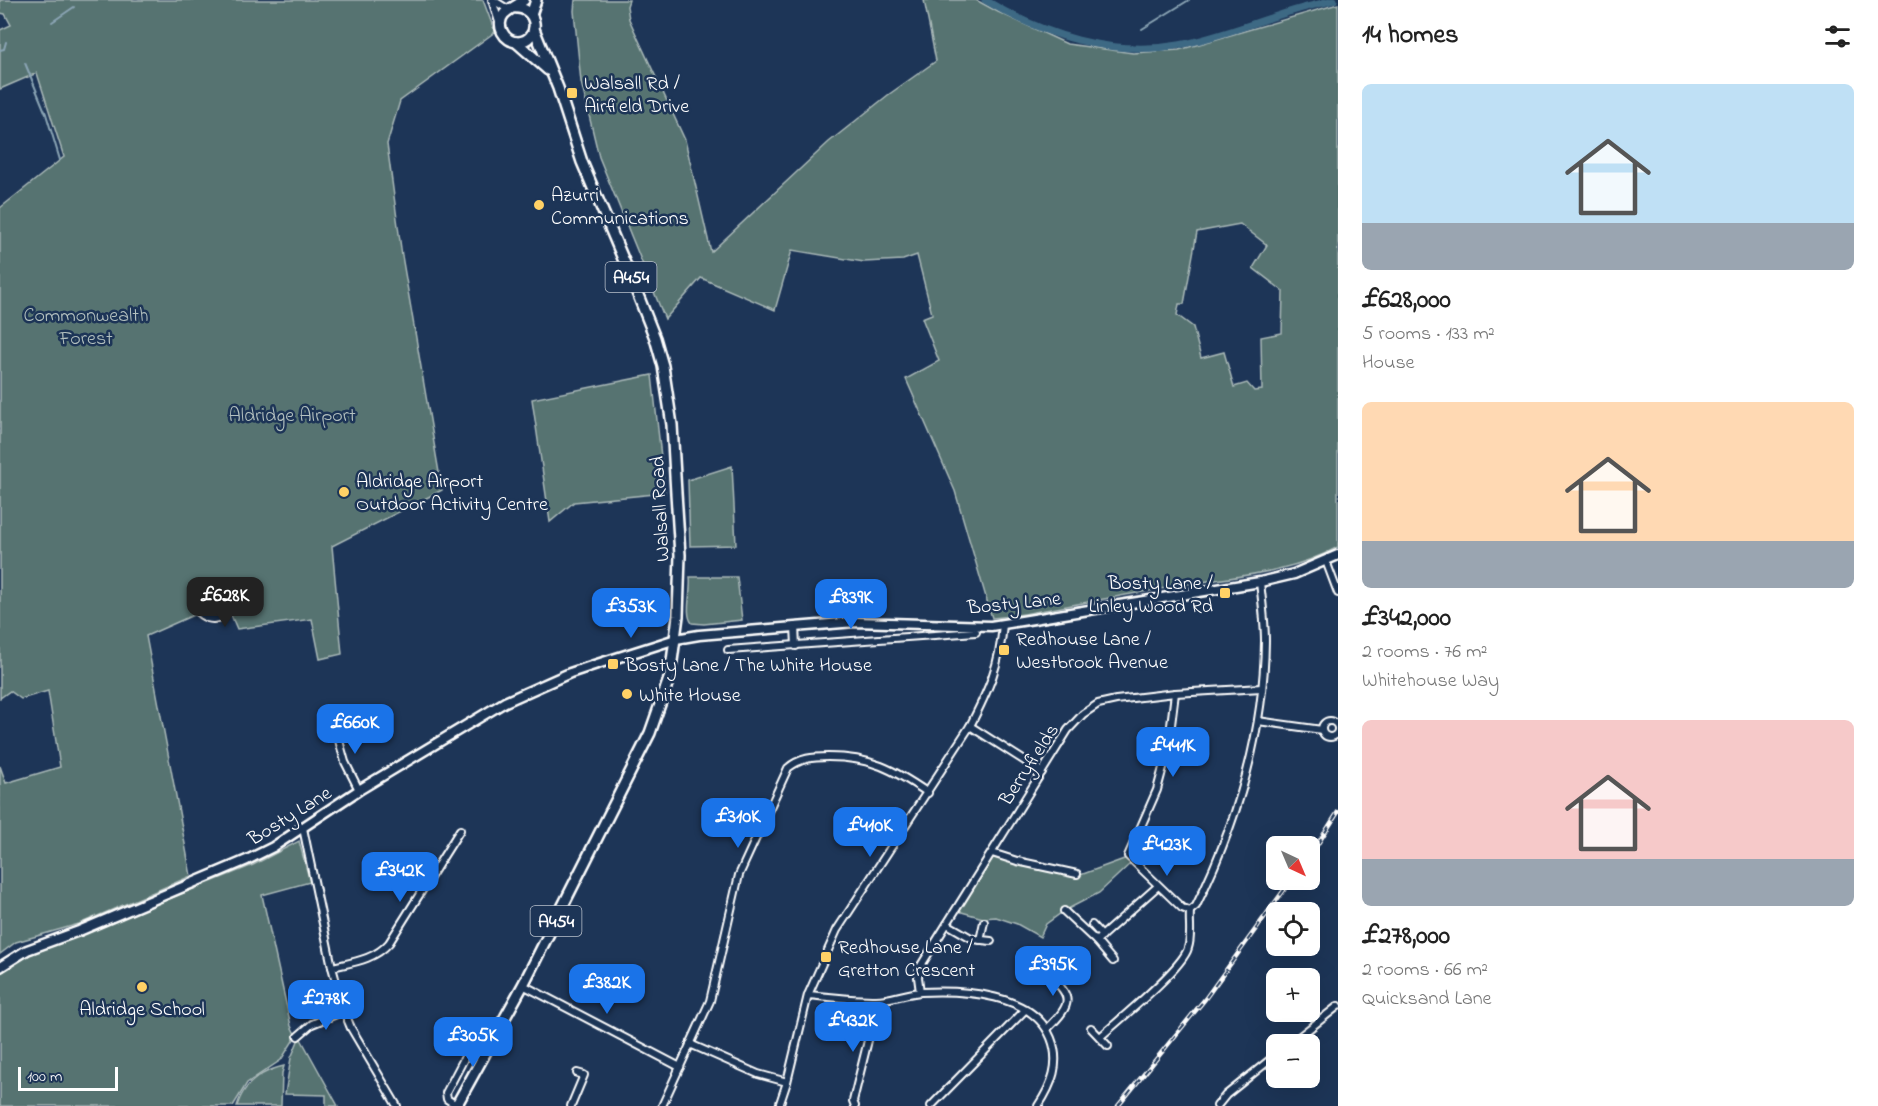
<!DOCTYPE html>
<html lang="en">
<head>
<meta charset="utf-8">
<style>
  :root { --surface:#fff; --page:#f2f2f2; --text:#222; --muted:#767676; --accent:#1a73e8 }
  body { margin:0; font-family:"Indie Flower",sans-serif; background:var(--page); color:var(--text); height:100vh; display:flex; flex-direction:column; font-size:22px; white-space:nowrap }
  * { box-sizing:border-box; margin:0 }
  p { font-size:20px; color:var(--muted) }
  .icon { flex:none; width:33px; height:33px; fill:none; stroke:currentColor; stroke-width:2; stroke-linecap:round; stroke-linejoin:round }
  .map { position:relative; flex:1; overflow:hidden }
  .sheet { display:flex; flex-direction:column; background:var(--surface); width:540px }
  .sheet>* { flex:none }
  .needle { width:39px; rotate:136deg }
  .buttons { position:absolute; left:1266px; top:836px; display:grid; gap:12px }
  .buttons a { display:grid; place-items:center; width:54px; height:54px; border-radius:9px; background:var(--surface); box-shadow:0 6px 24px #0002; font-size:30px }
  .scale { position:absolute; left:18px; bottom:15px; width:100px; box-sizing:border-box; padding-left:6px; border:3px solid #fff; border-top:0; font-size:16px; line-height:21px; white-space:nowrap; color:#fff; -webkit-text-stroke:4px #1d3557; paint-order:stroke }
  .price { position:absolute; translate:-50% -51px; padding:0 14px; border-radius:12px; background:var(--accent); color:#fff; font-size:20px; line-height:39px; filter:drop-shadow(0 2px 3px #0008) }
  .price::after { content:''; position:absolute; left:50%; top:36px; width:18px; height:14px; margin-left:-9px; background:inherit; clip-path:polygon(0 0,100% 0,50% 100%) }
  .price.current { background:#222; color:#fff }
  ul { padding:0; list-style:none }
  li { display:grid; align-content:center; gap:12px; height:318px; padding:0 24px }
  li span { display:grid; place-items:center; height:186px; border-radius:9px; color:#555 }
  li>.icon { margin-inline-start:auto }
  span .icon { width:108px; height:108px; fill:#fffc; stroke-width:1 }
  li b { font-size:26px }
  h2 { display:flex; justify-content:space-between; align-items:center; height:72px; padding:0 24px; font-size:26px }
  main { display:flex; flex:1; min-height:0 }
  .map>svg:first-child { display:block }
  .green { fill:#567371; stroke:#aab9b8; stroke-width:1.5; fill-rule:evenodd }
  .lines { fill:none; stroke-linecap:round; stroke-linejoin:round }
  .stream { stroke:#8ba5b5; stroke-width:2 }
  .canal { stroke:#3e6984; stroke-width:7 }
  .street-casing { stroke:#fff; stroke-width:10 }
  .secondary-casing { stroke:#fff; stroke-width:13 }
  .primary-casing { stroke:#fff; stroke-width:14 }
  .street { stroke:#1d3557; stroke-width:6 }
  .secondary { stroke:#1d3557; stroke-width:8 }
  .primary { stroke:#1d3557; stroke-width:9 }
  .rail-casing { stroke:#fff; stroke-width:4.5 }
  .rail { stroke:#1d3557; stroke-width:2; stroke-dasharray:7; stroke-linecap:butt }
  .poi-dot { fill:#ffd166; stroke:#1d3557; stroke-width:2 }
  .labels { text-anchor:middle; stroke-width:5; stroke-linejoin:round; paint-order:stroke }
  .shield { fill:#1d3557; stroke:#bbc2cd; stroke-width:1.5 }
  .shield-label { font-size:18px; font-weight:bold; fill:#fff }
  .poi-label { font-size:20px; fill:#fff; stroke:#1d3557; text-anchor:start }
  .park-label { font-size:20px; fill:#b3c0bf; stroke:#1d3557 }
  .street-label { font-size:20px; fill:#fff; stroke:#1d3557 }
</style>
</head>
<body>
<main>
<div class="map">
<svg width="1338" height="1106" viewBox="0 0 1338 1106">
  <rect width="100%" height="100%" fill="#1d3557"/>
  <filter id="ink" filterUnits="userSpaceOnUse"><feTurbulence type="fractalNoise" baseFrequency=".0167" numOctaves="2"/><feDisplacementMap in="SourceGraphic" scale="12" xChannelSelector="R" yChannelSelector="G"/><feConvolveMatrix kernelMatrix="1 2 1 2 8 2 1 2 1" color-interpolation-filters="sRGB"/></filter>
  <g filter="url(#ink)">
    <g class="green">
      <polygon points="0,0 483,0 495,32 400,101 387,144 402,256 442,490 332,546 342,654 320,659 312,619 237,629 225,601 146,636 191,876 79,924 16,942 0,954 0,766 6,783 60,767 48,691 21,699 10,691 0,698 0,208 64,157 37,73 0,89 0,30 11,25 5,14 0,13"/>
      <path d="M 575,0 L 629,0 L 627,6 L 629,19 L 685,140 L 711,252 L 829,142 L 888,95 L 936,61 L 924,0 L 976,0 L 998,12 L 1067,44 L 1133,53 L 1179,50 L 1338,4 L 1338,547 C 1291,573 1236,576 1184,585 C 1126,594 1070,606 1013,616 L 992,618 L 955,491 L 906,379 L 939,361 L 922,318 L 932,314 L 917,255 L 903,260 L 864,262 L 792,250 L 775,310 L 701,278 L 665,319 L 599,157 L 581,82 L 574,11 ZM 1240,224 L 1267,245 L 1253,268 L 1283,291 L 1282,333 L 1261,337 L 1262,390 L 1254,391 L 1247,383 L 1234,387 L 1224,352 L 1201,358 L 1193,327 L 1177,315 L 1179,304 L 1184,304 L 1197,232 Z"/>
      <polygon points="652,375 665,493 574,502 550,522 532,399"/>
      <polygon points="732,466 736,545 690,546 688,480"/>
      <path d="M 690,577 L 737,577 L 742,620 L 704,624 L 692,623 C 684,614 692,590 690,577 Z"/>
      <polygon points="299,841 310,882 262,895 291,1026 296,1036 281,1060 247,1083 233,1106 0,1106 0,973 29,955 253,865"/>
      <polygon points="992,856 1016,864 1075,877 1127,858 1131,863 1099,893 1064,911 1046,924 1040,937 1017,924 996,917 983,918 958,911"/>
      <polygon points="301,1039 338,1106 326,1106 326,1095 285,1094 291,1058 298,1041"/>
      <path d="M 284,1066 L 282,1073 L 281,1106 L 237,1106 C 244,1083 262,1071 284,1066 Z"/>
    </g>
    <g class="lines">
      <g class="stream">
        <polyline points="52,22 74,7"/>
        <polyline points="1142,29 1189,0"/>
        <polyline points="0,50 4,49 6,42"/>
        <polyline points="25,63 46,114 60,160"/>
      </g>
      <path class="canal" d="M 985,0 C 1042,35 1112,57 1179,45 C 1217,38 1252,23 1289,12 C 1304,7 1319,4 1334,0"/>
      <g class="street-casing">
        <g id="street">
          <polyline points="492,0 499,22"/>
          <polyline points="493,0 509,10"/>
          <polyline points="1326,561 1338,593"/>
          <path d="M 195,609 C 210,628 234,618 229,593"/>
          <polyline points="795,626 796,646"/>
          <polyline points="728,650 976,632"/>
          <polyline points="1175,693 1168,749 1157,790 1128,856 1182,908 1190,911"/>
          <polyline points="1258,721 1322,730"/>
          <circle cx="1330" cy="729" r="8"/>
          <polyline points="335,726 345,762 359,790"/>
          <polyline points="970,726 1042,772"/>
          <polyline points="303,828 332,967 344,1011 351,1028 397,1106"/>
          <polyline points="992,853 1017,861 1077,874"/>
          <polyline points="1064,911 1096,941 1158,886"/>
          <path d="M 1190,911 L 1196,906 C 1237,823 1264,735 1265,641 C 1265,622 1262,601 1260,582"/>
          <polyline points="947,924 973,939 991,941"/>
          <polyline points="1092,925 1102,936"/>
          <polyline points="980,940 984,922"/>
          <polyline points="1096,941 1113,961"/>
          <path d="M 1042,966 C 1068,996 1079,998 1047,1029"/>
          <path d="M 332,967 C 353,962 374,960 389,943 L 460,830"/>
          <polyline points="523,985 680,1067"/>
          <polyline points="920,992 918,977 920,967 1068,730 1083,714 1098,704 1116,700 1175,693 1262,688"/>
          <path d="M 808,995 C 830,997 854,1000 876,1000 C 891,1000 906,993 921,992 C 963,990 1033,993 1051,1038 C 1061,1063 1052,1085 1038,1106"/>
          <polyline points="1091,1028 1108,1046"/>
          <polyline points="298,1036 312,1024 344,1011"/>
          <path d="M 1100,1037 C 1118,1021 1183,968 1188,948 C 1192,937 1189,923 1190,911"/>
          <polyline points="690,1044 758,1074 787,1082"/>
          <polyline points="1290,1044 1338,1006"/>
          <path d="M 456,1105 L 447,1099 L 446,1093 L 478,1032 C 484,1026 489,1030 496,1034"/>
          <polyline points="571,1106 584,1075 577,1073"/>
          <path d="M 662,1106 L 710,1001 L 739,875 L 788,768 C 800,758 813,757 828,757 C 871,757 893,769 928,793"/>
          <path d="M 779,1106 L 787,1082 L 808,995 L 837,930 L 970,726 C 988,691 1000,665 1003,624"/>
          <polyline points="855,1106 853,1101 878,1000"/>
          <polyline points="931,1106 1026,1009"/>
          <polyline points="1217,1106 1226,1095 1276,1055"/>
        </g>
      </g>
      <g class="secondary-casing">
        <polyline id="secondary" points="0,967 27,950 79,931 247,860 273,847 359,790 505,702 570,673 594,665 676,639 699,635 855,622 991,626 1260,582 1294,574 1338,555"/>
      </g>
      <g class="primary-casing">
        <g id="primary">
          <path d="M 512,8 C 540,5 541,41 518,42 C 504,42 495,25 504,14 C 509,9 518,5 524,0"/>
          <polyline points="531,15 536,0"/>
          <polyline points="516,42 548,70"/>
          <polyline points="456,1106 523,985 650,733 670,676 678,616 680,555 676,493 672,425 663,366 655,338 632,280 582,162 558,88 534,29"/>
        </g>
      </g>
      <use href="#street" class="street"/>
      <use href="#secondary" class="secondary"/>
      <use href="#primary" class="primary"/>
      <g class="rail-casing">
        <g id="rail">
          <polyline points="1310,856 1338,812"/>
          <polyline points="1118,1106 1205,999 1292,879"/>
        </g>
      </g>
      <use href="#rail" class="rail"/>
    </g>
  </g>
  <g class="poi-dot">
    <rect x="566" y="87" width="12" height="12" rx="3"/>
    <circle cx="539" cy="205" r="6"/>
    <circle cx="344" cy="492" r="6"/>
    <rect x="1219" y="587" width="12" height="12" rx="3"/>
    <rect x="998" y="644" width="12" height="12" rx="3"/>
    <rect x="607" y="658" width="12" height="12" rx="3"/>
    <circle cx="627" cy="694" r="6"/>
    <rect x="820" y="951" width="12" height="12" rx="3"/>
    <circle cx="142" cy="987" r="6"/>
  </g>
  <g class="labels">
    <g class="shield">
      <rect x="605.5" y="262" width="51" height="30" rx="4.5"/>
      <rect x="530.5" y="906" width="51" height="30" rx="4.5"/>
    </g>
    <g class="shield-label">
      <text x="631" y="283">A454</text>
      <text x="556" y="927">A454</text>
    </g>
    <g class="poi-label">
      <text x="584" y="89">Walsall Rd /<tspan x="584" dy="23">Airfield Drive</tspan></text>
      <text x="551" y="201">Azurri<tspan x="551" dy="23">Communications</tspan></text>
      <text x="356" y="487">Aldridge Airport<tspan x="356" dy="23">Outdoor Activity Centre</tspan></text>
      <text x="1213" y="589" text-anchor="end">Bosty Lane /<tspan x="1213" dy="23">Linley Wood Rd</tspan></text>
      <text x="1016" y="645">Redhouse Lane /<tspan x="1016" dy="23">Westbrook Avenue</tspan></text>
      <text x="625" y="671">Bosty Lane / The White House</text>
      <text x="639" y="701">White House</text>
      <text x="838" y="953">Redhouse Lane /<tspan x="838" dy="23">Gretton Crescent</tspan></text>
      <text x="142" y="1015" text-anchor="middle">Aldridge School</text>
    </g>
    <g class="park-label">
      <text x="86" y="321">Commonwealth<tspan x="86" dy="23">Forest</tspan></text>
      <text x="292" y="421">Aldridge Airport</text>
    </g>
    <g class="street-label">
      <text transform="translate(659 509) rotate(-93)" y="7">Walsall Road</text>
      <text transform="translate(1014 602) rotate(-6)" y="7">Bosty Lane</text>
      <text transform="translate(1028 764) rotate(-57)" y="7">Berryfields</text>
      <text transform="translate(289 815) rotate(-32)" y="7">Bosty Lane</text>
    </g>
  </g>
</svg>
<div class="buttons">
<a><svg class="needle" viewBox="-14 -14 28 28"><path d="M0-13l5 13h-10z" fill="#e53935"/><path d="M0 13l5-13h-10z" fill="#767676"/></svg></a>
<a><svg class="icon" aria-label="locate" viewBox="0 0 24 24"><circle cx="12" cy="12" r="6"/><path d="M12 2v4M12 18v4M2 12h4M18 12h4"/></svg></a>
<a>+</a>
<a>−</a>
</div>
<div class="scale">100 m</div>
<b class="price current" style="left:225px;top:628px">£628K</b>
<b class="price" style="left:851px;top:630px">£839K</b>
<b class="price" style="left:631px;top:639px">£353K</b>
<b class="price" style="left:355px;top:755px">£660K</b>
<b class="price" style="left:1173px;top:778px">£441K</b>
<b class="price" style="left:738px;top:849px">£310K</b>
<b class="price" style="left:870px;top:858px">£410K</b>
<b class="price" style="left:1167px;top:877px">£423K</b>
<b class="price" style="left:400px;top:903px">£342K</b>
<b class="price" style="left:1053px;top:997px">£395K</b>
<b class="price" style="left:607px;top:1015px">£382K</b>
<b class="price" style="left:326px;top:1031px">£278K</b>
<b class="price" style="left:853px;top:1053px">£432K</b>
<b class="price" style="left:473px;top:1068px">£305K</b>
</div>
<section class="sheet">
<h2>14 homes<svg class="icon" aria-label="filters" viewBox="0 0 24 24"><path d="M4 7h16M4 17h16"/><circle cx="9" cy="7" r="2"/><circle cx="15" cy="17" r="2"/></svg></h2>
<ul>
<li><span style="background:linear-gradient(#bfe0f5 75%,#9aa5b1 0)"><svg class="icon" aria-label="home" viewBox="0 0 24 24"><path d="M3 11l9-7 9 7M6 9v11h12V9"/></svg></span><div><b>£628,000</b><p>5 rooms · 133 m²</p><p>House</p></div></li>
<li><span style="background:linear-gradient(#ffd9b3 75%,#9aa5b1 0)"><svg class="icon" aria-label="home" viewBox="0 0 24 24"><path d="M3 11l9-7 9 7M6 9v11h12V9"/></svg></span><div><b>£342,000</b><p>2 rooms · 76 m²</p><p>Whitehouse Way</p></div></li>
<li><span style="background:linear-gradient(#f6c9c9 75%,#9aa5b1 0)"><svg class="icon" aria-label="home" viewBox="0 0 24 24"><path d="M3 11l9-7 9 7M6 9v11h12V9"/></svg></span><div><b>£278,000</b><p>2 rooms · 66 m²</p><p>Quicksand Lane</p></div></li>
</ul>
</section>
</main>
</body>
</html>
